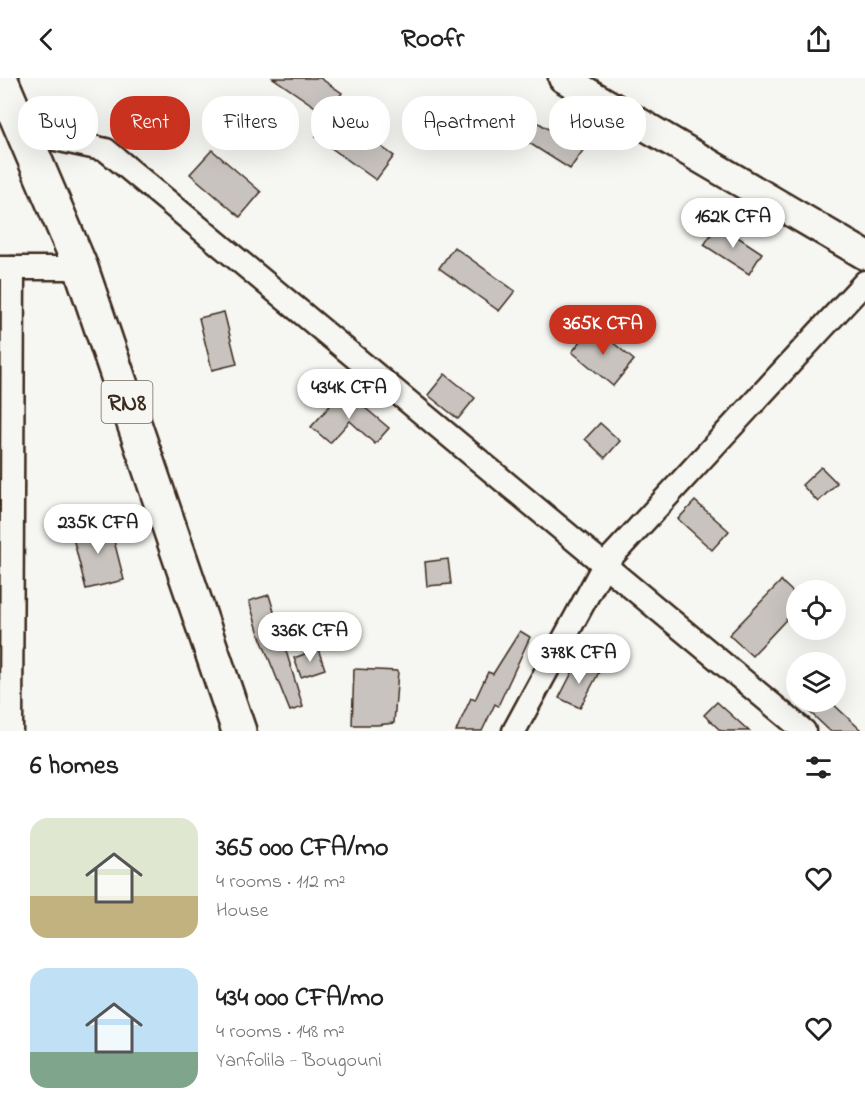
<!DOCTYPE html>
<html lang="en">
<head>
<meta charset="utf-8">
<style>
  :root { --surface:#fff; --page:#f2f2f2; --text:#222; --muted:#767676; --accent:#c8321e }
  body { margin:0; font-family:"Indie Flower",sans-serif; background:var(--page); color:var(--text); height:100vh; display:flex; flex-direction:column; font-size:22px; white-space:nowrap }
  * { box-sizing:border-box; margin:0 }
  p { font-size:20px; color:var(--muted) }
  .icon { flex:none; width:33px; height:33px; fill:none; stroke:currentColor; stroke-width:2; stroke-linecap:round; stroke-linejoin:round }
  .map { position:relative; height:653px; overflow:hidden }
  .side { display:flex; flex-direction:column; background:var(--surface); flex:1 }
  .side>* { flex:none }
  .guide { position:absolute; left:18px; top:18px; width:830px; height:54px; display:flex; gap:12px }
  .controls { position:absolute; left:786px; top:502px; display:grid; gap:12px }
  .controls a { display:grid; place-items:center; width:60px; height:60px; border-radius:50%; background:var(--surface); box-shadow:0 6px 24px #0002; font-size:30px }
  .price { position:absolute; translate:-50% -51px; padding:0 14px; border-radius:21px; background:#fff; color:#222; font-size:20px; line-height:39px; filter:drop-shadow(0 2px 3px #0008) }
  .price::after { content:''; position:absolute; left:50%; top:36px; width:18px; height:14px; margin-left:-9px; background:inherit; clip-path:polygon(0 0,100% 0,50% 100%) }
  .price.current { background:var(--accent); color:#fff }
  ul { padding:0; list-style:none }
  li { display:flex; align-items:center; gap:18px; height:150px; padding:0 30px }
  li span { display:grid; place-items:center; flex:none; width:168px; height:120px; border-radius:18px; color:#555 }
  li>.icon { margin-inline-start:auto }
  span .icon { width:72px; height:72px; fill:#fffc; stroke-width:1 }
  li b { font-size:26px }
  h2 { display:flex; justify-content:space-between; align-items:center; height:72px; padding:0 30px; font-size:26px }
  .tag { padding:0 21px; border-radius:24px; background:var(--surface); box-shadow:0 6px 24px #0002; font-size:21px; line-height:54px }
  .tag.current { background:var(--accent); color:#fff }
  header { display:flex; justify-content:space-between; align-items:center; height:78px; padding:0 30px; background:var(--surface); font-size:27px; font-weight:800 }
  .map>svg:first-child { display:block }
  .building { fill:#c8c3be; stroke:#3b2a1e; stroke-width:1.5 }
  .lines { fill:none; stroke-linecap:round; stroke-linejoin:round }
  .minor-casing { stroke:#3b2a1e; stroke-width:27 }
  .tertiary-casing { stroke:#3b2a1e; stroke-width:33 }
  .primary-casing { stroke:#3b2a1e; stroke-width:38 }
  .minor { stroke:#f6f6f2; stroke-width:22 }
  .tertiary { stroke:#f6f6f2; stroke-width:28 }
  .primary { stroke:#f6f6f2; stroke-width:33 }
  .labels { text-anchor:middle; stroke-width:6; stroke-linejoin:round; paint-order:stroke }
  .shield { fill:#f6f6f2; stroke:#73675e; stroke-width:1.5 }
  .shield-label { font-size:24px; font-weight:bold; fill:#3b2a1e }
</style>
</head>
<body>
<header><svg class="icon" aria-label="back" viewBox="0 0 24 24"><path d="M15 5l-7 7 7 7"/></svg>Roofr<svg class="icon" aria-label="share" viewBox="0 0 24 24"><path d="M12 15V3M7 8l5-5 5 5M5 13v7h14v-7"/></svg></header>
<div class="map">
<svg width="865" height="653" viewBox="0 0 865 653">
  <rect width="100%" height="100%" fill="#f6f6f2"/>
  <filter id="ink" filterUnits="userSpaceOnUse"><feTurbulence type="fractalNoise" baseFrequency=".0167" numOctaves="2"/><feDisplacementMap in="SourceGraphic" scale="12" xChannelSelector="R" yChannelSelector="G"/><feConvolveMatrix kernelMatrix="1 2 1 2 8 2 1 2 1" color-interpolation-filters="sRGB"/></filter>
  <g filter="url(#ink)">
    <g class="building">
      <polygon points="273,0 320,0 342,15 327,37"/>
      <polygon points="334,35 394,78 376,102 316,59"/>
      <polygon points="529,39 550,52 552,50 584,71 570,91 518,58"/>
      <polygon points="212,72 261,114 240,139 190,96"/>
      <polygon points="718,146 762,175 749,196 704,167"/>
      <polygon points="454,169 515,213 499,233 439,190"/>
      <polygon points="224,234 237,286 212,292 199,240"/>
      <polygon points="593,248 634,282 613,308 572,274"/>
      <polygon points="445,296 475,320 458,341 428,317"/>
      <polygon points="344,312 389,350 375,366 350,343 330,365 311,349"/>
      <polygon points="600,345 620,363 605,380 585,361"/>
      <polygon points="821,389 837,405 818,424 802,407"/>
      <polygon points="695,423 729,453 712,472 678,441"/>
      <polygon points="109,443 124,502 86,511 71,452"/>
      <polygon points="448,481 451,506 427,508 425,484"/>
      <polygon points="781,503 796,517 796,531 752,578 729,557"/>
      <polygon points="269,517 303,629 290,633 259,556 249,523"/>
      <polygon points="520,553 530,559 498,628 495,626 482,653 456,653 471,620 475,622 488,594 493,596"/>
      <polygon points="318,571 325,591 301,599 294,580"/>
      <polygon points="578,583 599,594 580,630 559,620"/>
      <polygon points="354,591 398,593 394,645 377,647 352,647"/>
      <polygon points="717,624 749,653 721,653 704,637"/>
      <polygon points="799,624 831,624 862,653 830,653"/>
    </g>
    <g class="lines">
      <g class="minor-casing">
        <g id="minor">
          <polyline points="23,54 106,72 804,653"/>
          <polyline points="0,190 81,190"/>
          <polyline points="11,653 13,190"/>
          <polyline points="514,653 604,487 865,204"/>
        </g>
      </g>
      <g class="tertiary-casing">
        <polyline id="tertiary" points="563,0 865,177"/>
      </g>
      <g class="primary-casing">
        <polyline id="primary" points="0,0 81,190 239,653"/>
      </g>
      <use href="#minor" class="minor"/>
      <use href="#tertiary" class="tertiary"/>
      <use href="#primary" class="primary"/>
    </g>
  </g>
  <g class="labels">
    <rect class="shield" x="101.5" y="303" width="51" height="42" rx="4.5"/>
    <g class="shield-label">
      <text x="127" y="332">RN8</text>
    </g>
  </g>
</svg>
<div class="controls">
<a><svg class="icon" aria-label="locate" viewBox="0 0 24 24"><circle cx="12" cy="12" r="6"/><path d="M12 2v4M12 18v4M2 12h4M18 12h4"/></svg></a>
<a><svg class="icon" aria-label="layers" viewBox="0 0 24 24"><path d="M12 4l9 5-9 5-9-5zM3 14l9 5 9-5"/></svg></a>
</div>
<b class="price" style="left:733px;top:171px">162K CFA</b>
<b class="price current" style="left:603px;top:278px">365K CFA</b>
<b class="price" style="left:349px;top:342px">434K CFA</b>
<b class="price" style="left:98px;top:477px">235K CFA</b>
<b class="price" style="left:310px;top:585px">336K CFA</b>
<b class="price" style="left:579px;top:607px">378K CFA</b>
<div class="guide">
<a class="tag">Buy</a>
<a class="tag current">Rent</a>
<a class="tag">Filters</a>
<a class="tag">New</a>
<a class="tag">Apartment</a>
<a class="tag">House</a>
</div>
</div>
<section class="side">
<h2>6 homes<svg class="icon" aria-label="filters" viewBox="0 0 24 24"><path d="M4 7h16M4 17h16"/><circle cx="9" cy="7" r="2"/><circle cx="15" cy="17" r="2"/></svg></h2>
<ul>
<li><span style="background:linear-gradient(#dfe7d0 65%,#c2b280 0)"><svg class="icon" aria-label="home" viewBox="0 0 24 24"><path d="M3 11l9-7 9 7M6 9v11h12V9"/></svg></span><div><b>365 000 CFA/mo</b><p>4 rooms · 112 m²</p><p>House</p></div><svg class="icon" aria-label="heart" viewBox="0 0 24 24"><path d="M12 20l-8-8c-3-5 5-10 8-4 3-6 11-1 8 4z"/></svg></li>
<li><span style="background:linear-gradient(#bfe0f5 70%,#7fa58c 0)"><svg class="icon" aria-label="home" viewBox="0 0 24 24"><path d="M3 11l9-7 9 7M6 9v11h12V9"/></svg></span><div><b>434 000 CFA/mo</b><p>4 rooms · 148 m²</p><p>Yanfolila - Bougouni</p></div><svg class="icon" aria-label="heart" viewBox="0 0 24 24"><path d="M12 20l-8-8c-3-5 5-10 8-4 3-6 11-1 8 4z"/></svg></li>
</ul>
</section>
</body>
</html>
